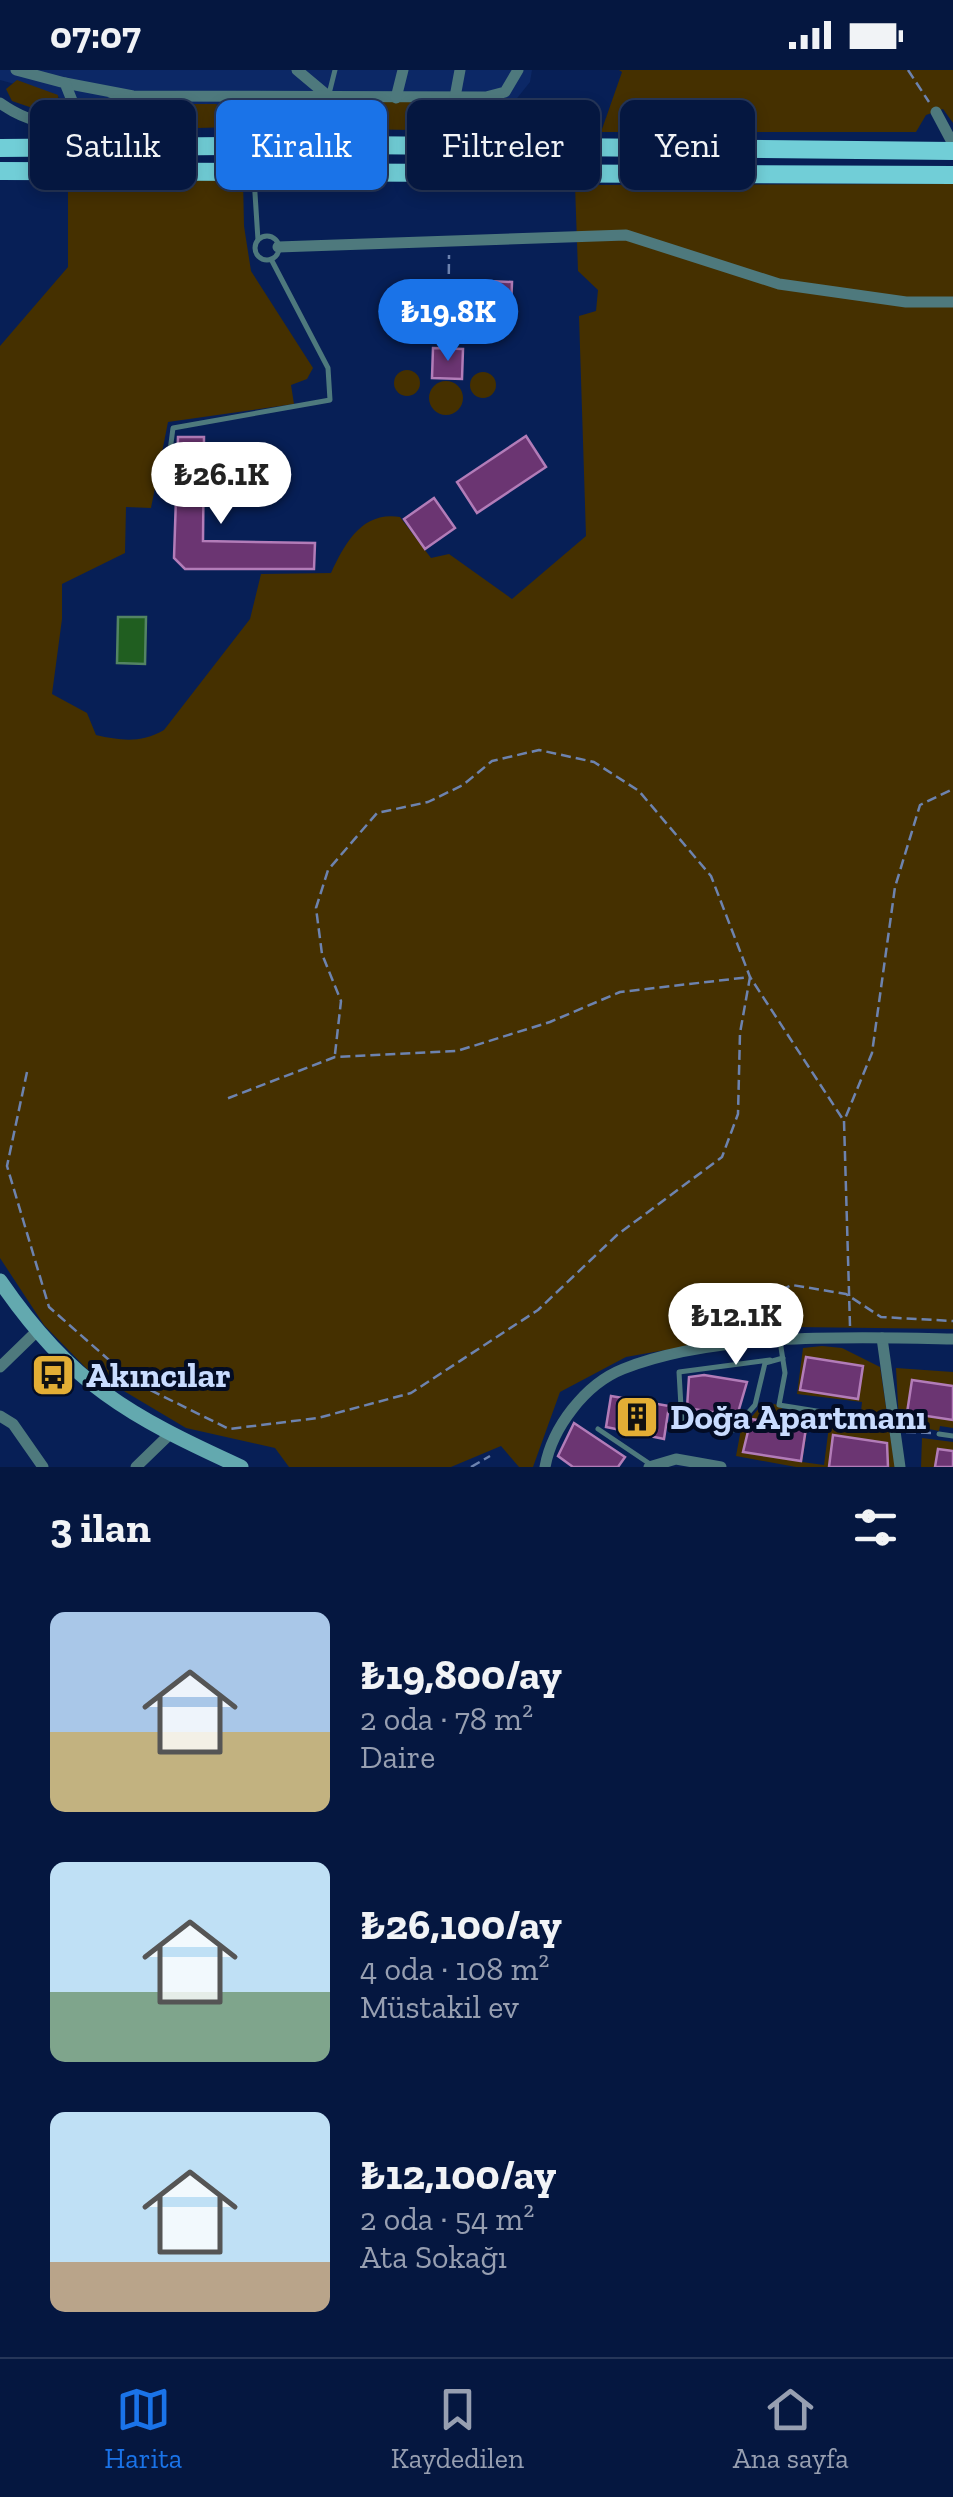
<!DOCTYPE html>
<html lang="tr">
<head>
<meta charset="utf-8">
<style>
  :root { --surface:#051740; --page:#0e2047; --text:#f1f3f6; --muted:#979fb1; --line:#263659; --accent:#1a73e8 }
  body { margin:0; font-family:"Zilla Slab",serif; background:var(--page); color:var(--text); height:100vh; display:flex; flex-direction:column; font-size:38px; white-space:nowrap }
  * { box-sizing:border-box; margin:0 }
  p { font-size:32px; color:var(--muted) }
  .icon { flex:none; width:55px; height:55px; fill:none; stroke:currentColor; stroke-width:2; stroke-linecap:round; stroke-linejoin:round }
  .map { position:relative; height:1397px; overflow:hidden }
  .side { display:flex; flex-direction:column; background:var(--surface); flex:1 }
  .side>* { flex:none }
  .hud { position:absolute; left:30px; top:30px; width:895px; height:90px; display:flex; gap:20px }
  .price { position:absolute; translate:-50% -85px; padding:0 22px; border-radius:35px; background:#fff; color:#222; font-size:32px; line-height:65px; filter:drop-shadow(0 2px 5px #0008) }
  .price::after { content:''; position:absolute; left:50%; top:60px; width:30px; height:22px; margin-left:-15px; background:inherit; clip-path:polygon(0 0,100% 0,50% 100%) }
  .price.active { background:var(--accent); color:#fff }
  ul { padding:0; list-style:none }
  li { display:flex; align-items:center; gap:30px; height:250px; padding:0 50px }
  li span { display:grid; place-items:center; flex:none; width:280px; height:200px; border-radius:15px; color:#555 }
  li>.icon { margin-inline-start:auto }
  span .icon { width:120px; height:120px; fill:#fffc; stroke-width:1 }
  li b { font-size:42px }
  h2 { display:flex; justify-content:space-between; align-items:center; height:120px; padding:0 50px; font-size:42px }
  .chip { padding:0 35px; border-radius:15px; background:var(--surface); box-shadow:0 5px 15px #0003,0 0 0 2px var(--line); font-size:35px; line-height:90px }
  .chip.active { background:var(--accent); color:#fff }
  .status { display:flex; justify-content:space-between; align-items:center; height:70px; padding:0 50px; background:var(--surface); direction:ltr }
  .status svg { height:28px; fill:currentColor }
  .menu { display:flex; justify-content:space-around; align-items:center; height:140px; border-top:2px solid var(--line); background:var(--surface); font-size:28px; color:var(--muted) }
  .menu a { display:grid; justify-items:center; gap:5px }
  .menu .active { color:var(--accent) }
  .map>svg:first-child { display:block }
  .built { fill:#0c2866 }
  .green { fill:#453000 }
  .water { fill:#205e20; stroke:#538463; stroke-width:2.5 }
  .building { fill:#6b3572; stroke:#b27cb8; stroke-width:2.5 }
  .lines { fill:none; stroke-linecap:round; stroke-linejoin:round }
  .path { stroke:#6d83af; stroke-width:2.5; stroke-dasharray:10 5; stroke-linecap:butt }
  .service { stroke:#4e797d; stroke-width:5 }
  .minor { stroke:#4e797d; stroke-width:11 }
  .secondary { stroke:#63a9af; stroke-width:15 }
  .primary { stroke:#71ced7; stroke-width:18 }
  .labels { text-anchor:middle; stroke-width:8; stroke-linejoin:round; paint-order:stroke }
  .poi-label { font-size:35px; font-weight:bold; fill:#c9dcff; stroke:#030c24; text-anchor:start }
</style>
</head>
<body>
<div class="status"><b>07:07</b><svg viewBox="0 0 49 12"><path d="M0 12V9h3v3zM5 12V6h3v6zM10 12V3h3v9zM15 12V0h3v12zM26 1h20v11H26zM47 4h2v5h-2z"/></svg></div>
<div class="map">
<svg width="953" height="1397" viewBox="0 0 953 1397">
  <rect width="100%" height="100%" fill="#071f56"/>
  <polygon class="built" points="0,0 532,0 530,12 514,32 491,43 323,34 129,38 105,42 67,36 58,26 0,10"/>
  <g class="green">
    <polygon points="619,0 953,0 953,53 943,39 926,45 916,62 601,62 622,2"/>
    <polygon points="17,10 58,25 60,42 47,43 12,31 6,19"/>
    <polygon points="286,29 414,32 413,60 352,59 341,46 285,43"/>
    <polygon points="132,34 216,34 235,44 235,57 160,59 105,53 107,39"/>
    <path d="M 68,108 L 243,108 L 244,156 L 251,201 L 313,298 L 307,309 L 291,315 L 294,334 L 168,352 L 151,438 L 126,437 L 125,483 L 62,514 L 62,549 L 52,624 L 87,643 L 96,665 C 122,671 141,673 164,660 L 250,549 L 261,504 L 331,503 C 345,473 362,441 400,447 L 431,488 L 449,484 L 512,529 L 586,466 L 579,246 L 596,241 L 598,220 L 578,201 L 575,115 L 953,114 L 953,1259 L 795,1257 L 626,1287 L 560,1322 L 533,1397 L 519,1397 L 501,1376 L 451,1397 L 289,1397 L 275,1378 L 186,1358 L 87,1299 L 44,1255 L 0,1188 L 0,276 L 68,197 Z"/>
    <circle cx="407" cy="313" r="13"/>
    <circle cx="483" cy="315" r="13"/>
    <circle cx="446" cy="328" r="17"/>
    <polygon points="822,1276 842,1278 880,1297 895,1397 796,1397 736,1386 741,1359 760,1337 775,1334 789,1343 789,1349 808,1353 802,1392 824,1395 829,1356 859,1360 862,1332 797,1324 803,1278"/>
    <polygon points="896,1298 953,1302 953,1358 940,1356 939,1361 899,1353"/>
    <polygon points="922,1368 953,1372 953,1397 921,1397"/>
  </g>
  <polygon class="water" points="118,547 146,547 145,594 117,593"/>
  <g class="building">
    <polygon points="487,211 512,212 511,239 485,238"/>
    <polygon points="433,278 463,279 462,309 432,308"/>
    <polygon points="526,366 546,397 477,443 457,412"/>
    <polygon points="178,367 204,367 203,471 315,473 314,499 185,499 174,488"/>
    <polygon points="434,428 455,458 425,479 404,449"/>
    <polygon points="806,1287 863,1296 858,1329 800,1320"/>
    <polygon points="704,1305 747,1312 737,1346 687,1338 689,1307"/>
    <polygon points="912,1310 953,1316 953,1350 907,1343"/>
    <polygon points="611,1326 669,1336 664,1369 606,1357"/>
    <polygon points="751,1349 806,1358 801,1391 743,1382"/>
    <polygon points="574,1353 625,1387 618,1397 573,1397 558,1386"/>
    <polygon points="833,1365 887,1373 888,1397 829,1397"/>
    <polygon points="938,1379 953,1381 953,1397 935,1397"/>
  </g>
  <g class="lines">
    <g class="path">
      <polyline points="908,0 929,32"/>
      <polyline points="243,39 254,40 253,51 332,56 336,60"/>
      <polyline points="254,40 282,41"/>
      <polyline points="250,63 251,54 244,51 252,51"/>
      <polyline points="448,279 449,185"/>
      <polyline points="335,984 341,931 322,884 316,838 328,800 377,743 428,732 463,715 492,691 539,680 594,692 639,721 711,806 750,907 844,1051"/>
      <polyline points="27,1002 7,1096 49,1237 134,1312 229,1359 318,1348 411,1323 538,1240 617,1165 722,1087 738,1044 740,963 750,907 620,922 550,952 457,981 335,987 226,1029"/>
      <polyline points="751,1251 764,1227 792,1215 846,1224 881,1247 953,1251"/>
      <polyline points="850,1256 844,1051 872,983 895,817 920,735 953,719"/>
      <polyline points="906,1362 933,1363"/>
      <polyline points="471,1397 490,1386"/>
    </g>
    <g class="service">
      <polyline points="329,24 335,0"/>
      <polyline points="254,108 258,170"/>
      <circle cx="267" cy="178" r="12"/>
      <polyline points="165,419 173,358 330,330 328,298 271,189"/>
      <polyline points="780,1271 785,1303 779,1335 854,1347"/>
      <polyline points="770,1290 679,1302 682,1354 733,1360 755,1335 765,1293 783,1288"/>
      <polyline points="598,1359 650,1394"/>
      <polyline points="939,1364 953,1366"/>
    </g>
    <g class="minor">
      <polyline points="297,0 328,26"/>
      <polyline points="65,13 133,26 486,27 505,22 518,0"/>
      <polyline points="455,27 460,0"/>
      <polyline points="396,28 403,0"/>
      <path d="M 0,33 C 23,49 53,61 77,43 L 65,13 L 16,0"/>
      <polyline points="936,42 953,74"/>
      <polyline points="77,43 126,28"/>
      <polyline points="278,177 626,165 779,214 906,232 953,232"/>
      <polyline points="882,1268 900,1397"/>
      <polyline points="0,1297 36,1262"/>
      <polyline points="0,1346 13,1354 43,1397"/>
      <polyline points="136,1397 170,1364"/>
      <path d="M 545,1397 C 552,1358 585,1314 623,1299 C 716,1262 855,1267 953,1269"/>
      <polyline points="649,1397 676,1389 721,1397"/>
    </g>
    <path class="secondary" d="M 0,1211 C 71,1314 129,1346 241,1397"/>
    <g class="primary">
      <polyline points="77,43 88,59 114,76"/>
      <polyline points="0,78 350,75 953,81"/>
      <polyline points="0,101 953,105"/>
    </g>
  </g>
  <defs>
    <g id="bus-square" transform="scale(2.25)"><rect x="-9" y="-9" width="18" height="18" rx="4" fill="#e3ae35" stroke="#030c24"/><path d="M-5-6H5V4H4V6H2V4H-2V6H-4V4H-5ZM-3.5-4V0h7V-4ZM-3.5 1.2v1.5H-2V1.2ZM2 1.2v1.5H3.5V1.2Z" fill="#111"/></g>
    <g id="building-square" transform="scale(2.25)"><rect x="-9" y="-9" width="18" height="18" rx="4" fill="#e3ae35" stroke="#030c24"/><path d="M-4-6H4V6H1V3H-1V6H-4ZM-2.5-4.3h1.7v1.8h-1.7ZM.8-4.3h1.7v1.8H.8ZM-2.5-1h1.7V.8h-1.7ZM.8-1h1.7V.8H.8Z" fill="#111"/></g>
  </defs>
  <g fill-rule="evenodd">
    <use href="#bus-square" x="53" y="1305"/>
    <use href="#building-square" x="637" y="1347"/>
  </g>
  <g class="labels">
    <g class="poi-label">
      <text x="86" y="1317">Akıncılar</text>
      <text x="670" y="1359">Doğa Apartmanı</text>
    </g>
  </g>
</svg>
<b class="price active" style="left:448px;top:294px">₺19.8K</b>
<b class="price" style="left:221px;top:457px">₺26.1K</b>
<b class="price" style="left:736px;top:1298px">₺12.1K</b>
<div class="hud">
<a class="chip">Satılık</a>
<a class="chip active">Kiralık</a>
<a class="chip">Filtreler</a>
<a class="chip">Yeni</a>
</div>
</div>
<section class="side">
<h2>3 ilan<svg class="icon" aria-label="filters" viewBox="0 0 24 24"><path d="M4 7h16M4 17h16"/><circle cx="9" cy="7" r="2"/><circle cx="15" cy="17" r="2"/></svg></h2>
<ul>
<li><span style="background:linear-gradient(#a9c7e8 60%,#c2b280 0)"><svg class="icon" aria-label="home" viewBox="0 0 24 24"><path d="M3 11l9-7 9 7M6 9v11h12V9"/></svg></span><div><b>₺19,800/ay</b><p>2 oda · 78 m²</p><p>Daire</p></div></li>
<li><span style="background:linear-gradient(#bfe0f5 65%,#7fa58c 0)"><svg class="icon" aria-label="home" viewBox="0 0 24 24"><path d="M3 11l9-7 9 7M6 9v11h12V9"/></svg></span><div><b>₺26,100/ay</b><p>4 oda · 108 m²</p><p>Müstakil ev</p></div></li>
<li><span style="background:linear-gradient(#bfe0f5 75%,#b9a48a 0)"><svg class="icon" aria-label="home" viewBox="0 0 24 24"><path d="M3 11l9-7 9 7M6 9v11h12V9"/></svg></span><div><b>₺12,100/ay</b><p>2 oda · 54 m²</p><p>Ata Sokağı</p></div></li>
</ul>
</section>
<nav class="menu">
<a class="active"><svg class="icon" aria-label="map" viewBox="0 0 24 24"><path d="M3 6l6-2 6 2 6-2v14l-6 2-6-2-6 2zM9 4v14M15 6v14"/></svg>Harita</a>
<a><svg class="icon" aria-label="saved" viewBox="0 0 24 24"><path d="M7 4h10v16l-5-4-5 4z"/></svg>Kaydedilen</a>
<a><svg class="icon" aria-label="home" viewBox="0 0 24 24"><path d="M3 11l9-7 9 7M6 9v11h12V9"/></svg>Ana sayfa</a>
</nav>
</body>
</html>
